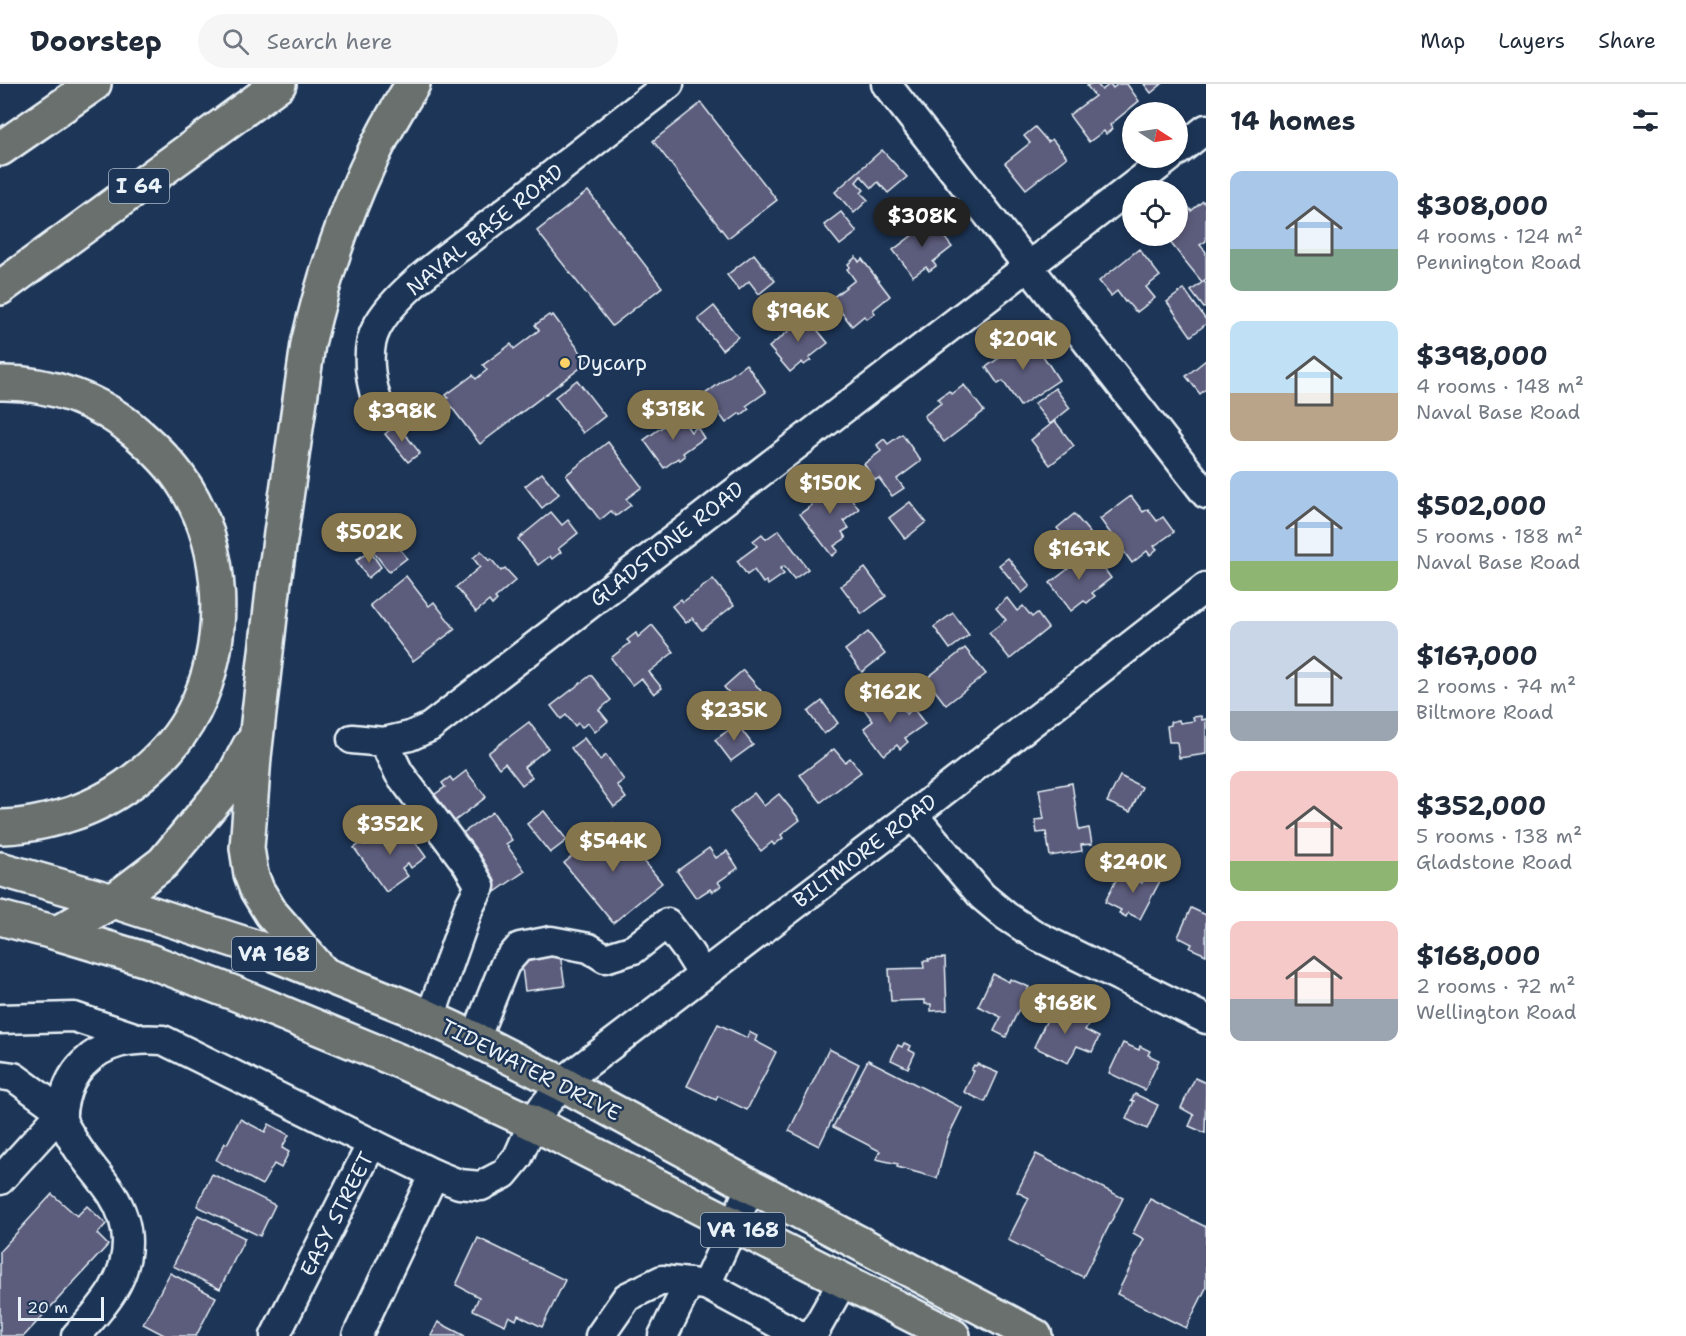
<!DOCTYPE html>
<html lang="en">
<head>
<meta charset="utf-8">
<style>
  :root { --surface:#fff; --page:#f6f6f7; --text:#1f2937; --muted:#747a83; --line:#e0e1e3; --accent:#84754c }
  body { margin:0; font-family:"Shantell Sans",sans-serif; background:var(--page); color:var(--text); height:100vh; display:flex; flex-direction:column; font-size:22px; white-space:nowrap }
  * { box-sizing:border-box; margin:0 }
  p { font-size:20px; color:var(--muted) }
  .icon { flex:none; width:33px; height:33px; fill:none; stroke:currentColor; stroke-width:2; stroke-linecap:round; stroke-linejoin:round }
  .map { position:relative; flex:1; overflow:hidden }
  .details { display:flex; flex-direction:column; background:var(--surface); width:480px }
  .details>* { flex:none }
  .needle { width:39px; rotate:102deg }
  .controls { position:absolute; left:1122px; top:18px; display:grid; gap:12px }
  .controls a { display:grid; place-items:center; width:66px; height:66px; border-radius:50%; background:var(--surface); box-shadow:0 3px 9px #0003; font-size:30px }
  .scale { position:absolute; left:18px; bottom:15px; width:86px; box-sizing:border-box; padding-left:6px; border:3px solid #e8f1f8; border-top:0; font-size:16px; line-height:21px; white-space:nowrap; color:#e8f1f8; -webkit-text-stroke:4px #1d3557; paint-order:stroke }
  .price { position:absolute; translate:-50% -51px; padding:0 14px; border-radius:21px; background:var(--accent); color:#fff; font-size:20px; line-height:39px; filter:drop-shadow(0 2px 3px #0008) }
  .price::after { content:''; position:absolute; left:50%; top:36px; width:18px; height:14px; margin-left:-9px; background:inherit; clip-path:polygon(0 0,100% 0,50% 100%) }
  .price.selected { background:#222; color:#fff }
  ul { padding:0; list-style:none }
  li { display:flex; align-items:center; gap:18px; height:150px; padding:0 24px }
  li span { display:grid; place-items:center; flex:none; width:168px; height:120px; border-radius:12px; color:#555 }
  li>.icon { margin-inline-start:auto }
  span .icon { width:72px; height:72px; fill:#fffc; stroke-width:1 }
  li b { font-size:26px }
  h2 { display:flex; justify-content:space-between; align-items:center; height:72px; padding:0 24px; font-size:26px }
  header { display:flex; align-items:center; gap:36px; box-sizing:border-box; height:84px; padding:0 30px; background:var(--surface); border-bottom:2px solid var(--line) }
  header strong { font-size:28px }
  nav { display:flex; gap:33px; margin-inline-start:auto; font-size:21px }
  .search { width:420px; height:54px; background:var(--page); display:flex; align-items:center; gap:15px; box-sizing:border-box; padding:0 21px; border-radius:33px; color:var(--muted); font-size:22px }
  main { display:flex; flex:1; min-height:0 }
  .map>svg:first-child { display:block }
  .building { fill:#5c5b7c; stroke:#e8f1f8; stroke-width:1.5 }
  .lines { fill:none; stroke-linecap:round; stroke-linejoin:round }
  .minor-casing { stroke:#e8f1f8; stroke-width:33 }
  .major-casing { stroke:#e8f1f8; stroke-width:38 }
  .highway-casing { stroke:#e8f1f8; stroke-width:38 }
  .minor { stroke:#1d3557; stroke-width:28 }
  .major { stroke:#6b706d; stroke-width:33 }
  .highway { stroke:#6b706d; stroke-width:33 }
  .poi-dot { fill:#ffd166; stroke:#1d3557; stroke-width:2 }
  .labels { text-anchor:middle; stroke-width:5; stroke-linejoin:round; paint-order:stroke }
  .shield { fill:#1d3557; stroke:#abb9c8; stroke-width:1.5 }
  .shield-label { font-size:20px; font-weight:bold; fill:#e8f1f8 }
  .street-label { font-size:21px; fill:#e8f1f8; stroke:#1d3557 }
  .poi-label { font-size:21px; fill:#e8f1f8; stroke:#1d3557; text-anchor:start }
</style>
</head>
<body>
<header>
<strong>Doorstep</strong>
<div class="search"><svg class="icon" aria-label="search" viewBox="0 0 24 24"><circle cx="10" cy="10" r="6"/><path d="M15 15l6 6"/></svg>Search here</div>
<nav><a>Map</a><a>Layers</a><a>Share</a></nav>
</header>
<main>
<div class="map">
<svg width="1206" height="1252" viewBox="0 0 1206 1252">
  <rect width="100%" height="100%" fill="#1d3557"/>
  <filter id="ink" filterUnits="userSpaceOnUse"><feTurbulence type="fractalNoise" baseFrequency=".0167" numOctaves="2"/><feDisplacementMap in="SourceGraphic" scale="12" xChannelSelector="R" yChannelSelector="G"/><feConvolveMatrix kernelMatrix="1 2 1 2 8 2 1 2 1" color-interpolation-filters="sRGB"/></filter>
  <g filter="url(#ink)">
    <g class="building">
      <polygon points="1090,0 1097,0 1102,6 1110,0 1113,4 1118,0 1127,0 1139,17 1110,41 1112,45 1106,50 1104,47 1089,58 1069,31 1095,12 1087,2"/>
      <polygon points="1144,0 1162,0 1151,9"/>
      <polygon points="701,19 777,116 728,154 653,57"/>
      <polygon points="1035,43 1048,58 1052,55 1067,73 1026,105 1005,79 1030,59 1024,52"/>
      <polygon points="882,66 907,93 888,109 878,98 872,104 861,92 856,98 864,106 861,109 868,116 854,129 835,108"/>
      <polygon points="588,107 662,203 612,242 537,147"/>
      <polygon points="1203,117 1206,121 1206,157 1200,161 1206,168 1206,195 1202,198 1165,152 1178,152 1178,136 1180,134 1178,130 1188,122 1191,127"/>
      <polygon points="841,128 857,148 840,161 824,141"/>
      <polygon points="916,132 924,144 928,140 937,152 941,149 952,163 933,178 936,182 929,187 926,183 913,192 893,166 914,150 906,140"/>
      <polygon points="1139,165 1160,192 1146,203 1155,214 1137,228 1136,226 1135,227 1126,217 1125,218 1117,207 1111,212 1099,197"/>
      <polygon points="754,170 775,197 759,210 749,197 739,206 727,191"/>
      <polygon points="856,173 859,178 862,175 890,212 873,226 875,229 867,235 864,232 852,242 831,215 855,196 847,185 850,183 848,180"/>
      <polygon points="1204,197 1206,200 1206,223 1204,224 1191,207"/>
      <polygon points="1184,205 1206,236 1206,240 1191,252 1167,218"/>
      <polygon points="714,222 738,253 722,266 698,235"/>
      <polygon points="794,225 811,246 815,243 828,259 809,274 811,276 804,281 802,278 790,288 769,263 791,245 783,234"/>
      <polygon points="549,231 551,233 553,231 588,278 480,360 446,316 448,314 446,311 473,291 476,295 487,286 483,281 511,260 514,265 539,246 535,241"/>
      <polygon points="1030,252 1059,296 1020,322 1003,297 998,300 986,283 1005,270 1002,266 1012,260 1013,263"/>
      <polygon points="1206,276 1206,305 1200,310 1186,292"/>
      <polygon points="746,280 766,308 746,322 749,325 741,331 740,329 726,339 705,310"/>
      <polygon points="577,296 605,332 583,349 555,313"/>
      <polygon points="964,301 984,327 944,358 924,332 941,319 938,315 949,307 952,310"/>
      <polygon points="1055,304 1070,324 1050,340 1034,320"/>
      <polygon points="679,331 691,348 697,343 704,354 683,369 685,372 680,376 678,374 664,384 644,356"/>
      <polygon points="1055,337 1074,362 1050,381 1031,356"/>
      <polygon points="397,340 420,369 408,378 385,350"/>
      <polygon points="902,350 921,377 897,395 904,404 892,412 879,394 875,396 864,380 881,367 877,361 884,355 888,360"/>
      <polygon points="608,358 642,403 626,415 631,421 616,432 611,427 600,436 566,391"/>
      <polygon points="542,389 559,410 542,424 525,402"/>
      <polygon points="839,398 859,425 844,437 849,444 842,448 846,454 834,462 838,467 832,472 800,430 812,421 809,417 812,415 809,411 824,400 827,403 832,400 834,402"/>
      <polygon points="1131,412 1143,428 1148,425 1157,437 1163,433 1174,448 1154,462 1157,465 1150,471 1147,467 1132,479 1100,435"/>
      <polygon points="910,418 926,438 905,455 889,434"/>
      <polygon points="551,428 562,441 568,436 578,449 558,465 561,468 552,475 550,472 538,481 518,455"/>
      <polygon points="1074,430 1090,449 1074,464 1057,444"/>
      <polygon points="779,446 808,485 794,495 784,482 780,485 784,490 768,501 766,497 763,499 754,486 747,491 737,477 757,462 753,457 762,450 766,455"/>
      <polygon points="390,452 407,474 389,488 372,466"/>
      <polygon points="370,467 381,483 368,494 356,476"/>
      <polygon points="481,467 489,477 491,475 501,487 505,484 516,496 495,514 497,516 492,521 489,517 476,528 456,503 480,483 473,474"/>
      <polygon points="1076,469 1080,475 1085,471 1094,483 1100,479 1111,494 1092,509 1095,512 1087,519 1084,517 1071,527 1050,499 1068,485 1063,479"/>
      <polygon points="1008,474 1030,502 1022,509 999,481"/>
      <polygon points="865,484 886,512 862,530 841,502"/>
      <polygon points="406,492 429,522 434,518 455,545 413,577 370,521"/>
      <polygon points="713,495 734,521 702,546 692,534 686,539 672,522 681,515 683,518"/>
      <polygon points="1007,514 1017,527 1023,522 1032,533 1037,529 1048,544 1010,575 989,549 1006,536 996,524"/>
      <polygon points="953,529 969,551 950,565 934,543"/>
      <polygon points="652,541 674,568 649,588 662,604 654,610 641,594 632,601 611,574 630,559 627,556 636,549 638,553"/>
      <polygon points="868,548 885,570 862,588 845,566"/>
      <polygon points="965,564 986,590 946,621 926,595"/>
      <polygon points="743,586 761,607 741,623 724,603"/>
      <polygon points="591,591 611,616 599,626 608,637 595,648 588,639 582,643 578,639 575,642 566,631 561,635 551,622"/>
      <polygon points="877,611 888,626 898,618 907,630 913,624 925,640 905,654 908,658 900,665 897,661 884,671 864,644 873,637 862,622"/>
      <polygon points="822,617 838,639 824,650 808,628"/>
      <polygon points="1201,632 1202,636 1206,635 1206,670 1179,674 1177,658 1169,658 1167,642 1171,641 1170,638 1179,636 1180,639 1194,637 1193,633"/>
      <polygon points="529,638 548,664 524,683 532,693 522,701 505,679 499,684 488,669"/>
      <polygon points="737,640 753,661 731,677 715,656"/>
      <polygon points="584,654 600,676 606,671 624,696 617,701 626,714 614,723 571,664"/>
      <polygon points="834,665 845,678 850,674 861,688 821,718 800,691"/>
      <polygon points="466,687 486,713 452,739 442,726 444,724 434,711 445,703 442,699 450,693 453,697"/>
      <polygon points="1120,692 1142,703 1130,728 1107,718"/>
      <polygon points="1072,699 1079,746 1089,744 1092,760 1081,761 1082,767 1050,772 1046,748 1037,749 1035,736 1044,735 1039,705"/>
      <polygon points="754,709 764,722 779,710 800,736 781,751 783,754 774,761 772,758 761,767 730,728"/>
      <polygon points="544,727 567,756 550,769 527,740"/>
      <polygon points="493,728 512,756 506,760 525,787 495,808 457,753"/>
      <polygon points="613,739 662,799 613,839 564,779"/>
      <polygon points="404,742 426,773 411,784 408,779 402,784 408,792 386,808 354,764 383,744 389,752"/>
      <polygon points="709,764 716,774 727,767 738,784 718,798 721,802 712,808 710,805 696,814 677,787"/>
      <polygon points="1120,788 1142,799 1147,788 1161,795 1140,835 1128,829 1126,833 1119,829 1121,826 1105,818"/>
      <polygon points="1191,824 1206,831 1206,871 1190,864 1192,860 1178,853"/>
      <polygon points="560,870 565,902 525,907 521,876"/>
      <polygon points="945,874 947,926 931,927 931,920 925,920 925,916 891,917 889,885 924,884 923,877 929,877 928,875"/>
      <polygon points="993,890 1009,898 1010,895 1029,903 1006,953 994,947 1001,933 978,922"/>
      <polygon points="1053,923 1070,931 1071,928 1090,937 1085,946 1099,953 1092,968 1077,962 1068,979 1034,963"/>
      <polygon points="718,940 747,954 749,948 757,952 755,957 776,968 747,1026 718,1012 716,1016 687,1002"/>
      <polygon points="904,959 911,962 909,966 915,969 908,984 891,976 898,961 902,963"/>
      <polygon points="1123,959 1139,966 1140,962 1150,967 1148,971 1159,976 1145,1006 1109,989"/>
      <polygon points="829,965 859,980 819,1062 789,1047"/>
      <polygon points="868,976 962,1024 947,1055 937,1094 897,1083 898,1080 876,1075 880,1067 833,1043"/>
      <polygon points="977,980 998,989 985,1018 964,1008 974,987 971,986 974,981 976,982"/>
      <polygon points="1195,994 1206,999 1205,1049 1189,1042 1194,1031 1181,1024"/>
      <polygon points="1135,1010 1158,1021 1147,1045 1126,1035 1134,1017 1131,1016"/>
      <polygon points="240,1035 265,1048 269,1040 289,1051 282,1064 289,1068 281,1084 274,1080 262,1101 216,1076 225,1059 227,1060"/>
      <polygon points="1036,1070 1123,1114 1083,1193 1008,1156 1029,1114 1017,1108"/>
      <polygon points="212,1090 275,1121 260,1152 197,1122"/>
      <polygon points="52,1110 77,1132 87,1122 106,1140 97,1150 108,1161 24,1252 0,1252 0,1167"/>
      <polygon points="1150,1115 1206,1143 1206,1204 1186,1244 1117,1210 1144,1155 1133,1149"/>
      <polygon points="198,1131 245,1154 220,1205 173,1182"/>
      <polygon points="478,1154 565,1196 542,1243 518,1231 516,1236 509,1232 505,1241 473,1226 479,1213 456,1201"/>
      <polygon points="170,1189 216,1213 196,1252 166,1252 143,1240"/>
      <polygon points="438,1238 465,1252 431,1252"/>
    </g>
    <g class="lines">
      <g class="minor-casing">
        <g id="minor">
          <polyline points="886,0 1206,410"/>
          <polyline points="1178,67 1206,45"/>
          <path d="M 382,329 C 371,306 364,268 376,245 C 394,208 453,169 486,143 C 547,95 607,47 669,0"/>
          <polyline points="352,655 384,658 410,652 430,643 1169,74"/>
          <polyline points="384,658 399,689 467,780 480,802 469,823 430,934"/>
          <polyline points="913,731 982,812 1006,832 1037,852 1206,935"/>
          <polyline points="0,935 74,933 137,954"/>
          <polyline points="475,955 505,880 520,863 551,857 589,864 605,874 634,865 667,839 688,867 703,891"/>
          <polyline points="0,991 14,993 62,1028 0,1096"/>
          <polyline points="706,1201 751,1102"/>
          <path d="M 76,1252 C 101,1224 127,1198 127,1158 C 127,1142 121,1124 112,1110 C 99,1090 81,1073 70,1051 C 67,1046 63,1040 62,1034 C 61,1028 63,1022 64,1016 C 67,1003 73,990 83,980 C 106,957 131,954 163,956 L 434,1090 L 459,1100 L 481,1102 L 504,1090 L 518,1073 L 533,1039 L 543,1023 L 563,1000 L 573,990 L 913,731 L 1206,503"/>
          <polyline points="275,1252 372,1059"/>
          <polyline points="357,1252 434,1090"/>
          <polyline points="600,1252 627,1213 662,1196 706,1201 801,1252"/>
          <polyline points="663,1252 689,1199"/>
          <polyline points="812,1252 843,1197"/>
        </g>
      </g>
      <g class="major-casing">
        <g id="major">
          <polyline points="0,785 113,817 261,865 406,923 452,944 563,1000 751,1102 1035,1252"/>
          <polyline points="57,849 147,876 234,909 404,979 533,1039 953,1252"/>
        </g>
      </g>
      <g class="highway-casing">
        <g id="highway">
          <polyline points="0,65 94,0"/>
          <polyline points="0,204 279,0"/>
          <path d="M 0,299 C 50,298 101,317 138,350 C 154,364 169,378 181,396 C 226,460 229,558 194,627 C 171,673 120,714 71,730 C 49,737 24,743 0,743"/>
          <polyline points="0,834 57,849 113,817 163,779 231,697 250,661"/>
          <path d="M 323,889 L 271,829 L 257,806 L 251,790 L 247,764 L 254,673 L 274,498 L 308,260 C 329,170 362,78 413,0"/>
        </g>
      </g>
      <use href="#minor" class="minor"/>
      <use href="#major" class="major"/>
      <use href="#highway" class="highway"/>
    </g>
  </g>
  <circle class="poi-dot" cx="565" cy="279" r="6"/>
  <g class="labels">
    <g class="shield">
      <rect x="109" y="85" width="60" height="34" rx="4.5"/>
      <rect x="232" y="853" width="84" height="34" rx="4.5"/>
      <rect x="701" y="1129" width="84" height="34" rx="4.5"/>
    </g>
    <g class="shield-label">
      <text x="139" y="109">I 64</text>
      <text x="274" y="877">VA 168</text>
      <text x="743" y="1153">VA 168</text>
    </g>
    <g class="street-label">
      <text transform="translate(485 146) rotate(-39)" y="7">NAVAL BASE ROAD</text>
      <text transform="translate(667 460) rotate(-38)" y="7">GLADSTONE ROAD</text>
      <text transform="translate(865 767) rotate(-37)" y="7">BILTMORE ROAD</text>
      <text transform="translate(531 986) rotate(27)" y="7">TIDEWATER DRIVE</text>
      <text transform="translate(337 1130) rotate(-63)" y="7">EASY STREET</text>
    </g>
    <g class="poi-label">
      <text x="577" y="286">Dycarp</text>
    </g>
  </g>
</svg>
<div class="controls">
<a><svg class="needle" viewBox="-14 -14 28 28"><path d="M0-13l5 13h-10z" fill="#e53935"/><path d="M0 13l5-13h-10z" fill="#747a83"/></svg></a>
<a><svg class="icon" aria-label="locate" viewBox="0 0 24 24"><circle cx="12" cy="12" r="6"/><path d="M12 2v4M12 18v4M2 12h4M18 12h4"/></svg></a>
</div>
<div class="scale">20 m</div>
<b class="price selected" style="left:922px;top:164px">$308K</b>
<b class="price" style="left:798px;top:259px">$196K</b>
<b class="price" style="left:1023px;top:287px">$209K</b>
<b class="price" style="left:673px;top:357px">$318K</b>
<b class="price" style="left:402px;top:359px">$398K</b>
<b class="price" style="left:830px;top:431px">$150K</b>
<b class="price" style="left:369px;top:480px">$502K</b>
<b class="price" style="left:1079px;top:497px">$167K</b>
<b class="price" style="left:890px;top:640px">$162K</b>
<b class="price" style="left:734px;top:658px">$235K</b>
<b class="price" style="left:390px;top:772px">$352K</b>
<b class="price" style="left:613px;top:789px">$544K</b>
<b class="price" style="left:1133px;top:810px">$240K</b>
<b class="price" style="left:1065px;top:951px">$168K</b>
</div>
<section class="details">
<h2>14 homes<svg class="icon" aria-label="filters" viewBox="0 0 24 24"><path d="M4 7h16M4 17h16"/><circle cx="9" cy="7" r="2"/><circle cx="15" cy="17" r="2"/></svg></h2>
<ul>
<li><span style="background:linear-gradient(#a9c7e8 65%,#7fa58c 0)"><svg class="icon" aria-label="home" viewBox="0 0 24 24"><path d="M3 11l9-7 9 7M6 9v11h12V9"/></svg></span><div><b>$308,000</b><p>4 rooms · 124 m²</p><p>Pennington Road</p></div></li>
<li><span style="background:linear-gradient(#bfe0f5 60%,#b9a48a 0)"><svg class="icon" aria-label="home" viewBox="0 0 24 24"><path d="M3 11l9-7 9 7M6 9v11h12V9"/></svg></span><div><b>$398,000</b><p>4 rooms · 148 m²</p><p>Naval Base Road</p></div></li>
<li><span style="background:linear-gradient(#a9c7e8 75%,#8fb573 0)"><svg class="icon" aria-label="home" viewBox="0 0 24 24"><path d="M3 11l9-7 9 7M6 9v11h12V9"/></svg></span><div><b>$502,000</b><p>5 rooms · 188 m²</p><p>Naval Base Road</p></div></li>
<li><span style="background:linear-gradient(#c9d6e8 75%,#9aa5b1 0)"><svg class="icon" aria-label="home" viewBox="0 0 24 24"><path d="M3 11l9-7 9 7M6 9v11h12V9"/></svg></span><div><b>$167,000</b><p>2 rooms · 74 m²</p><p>Biltmore Road</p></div></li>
<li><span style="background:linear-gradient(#f6c9c9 75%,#8fb573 0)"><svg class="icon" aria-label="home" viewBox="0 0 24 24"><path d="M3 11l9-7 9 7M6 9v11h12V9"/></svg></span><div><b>$352,000</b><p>5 rooms · 138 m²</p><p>Gladstone Road</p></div></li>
<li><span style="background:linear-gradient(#f6c9c9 65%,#9aa5b1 0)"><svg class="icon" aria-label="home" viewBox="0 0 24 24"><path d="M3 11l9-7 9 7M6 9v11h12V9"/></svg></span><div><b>$168,000</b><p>2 rooms · 72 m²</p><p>Wellington Road</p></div></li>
</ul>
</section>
</main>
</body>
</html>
